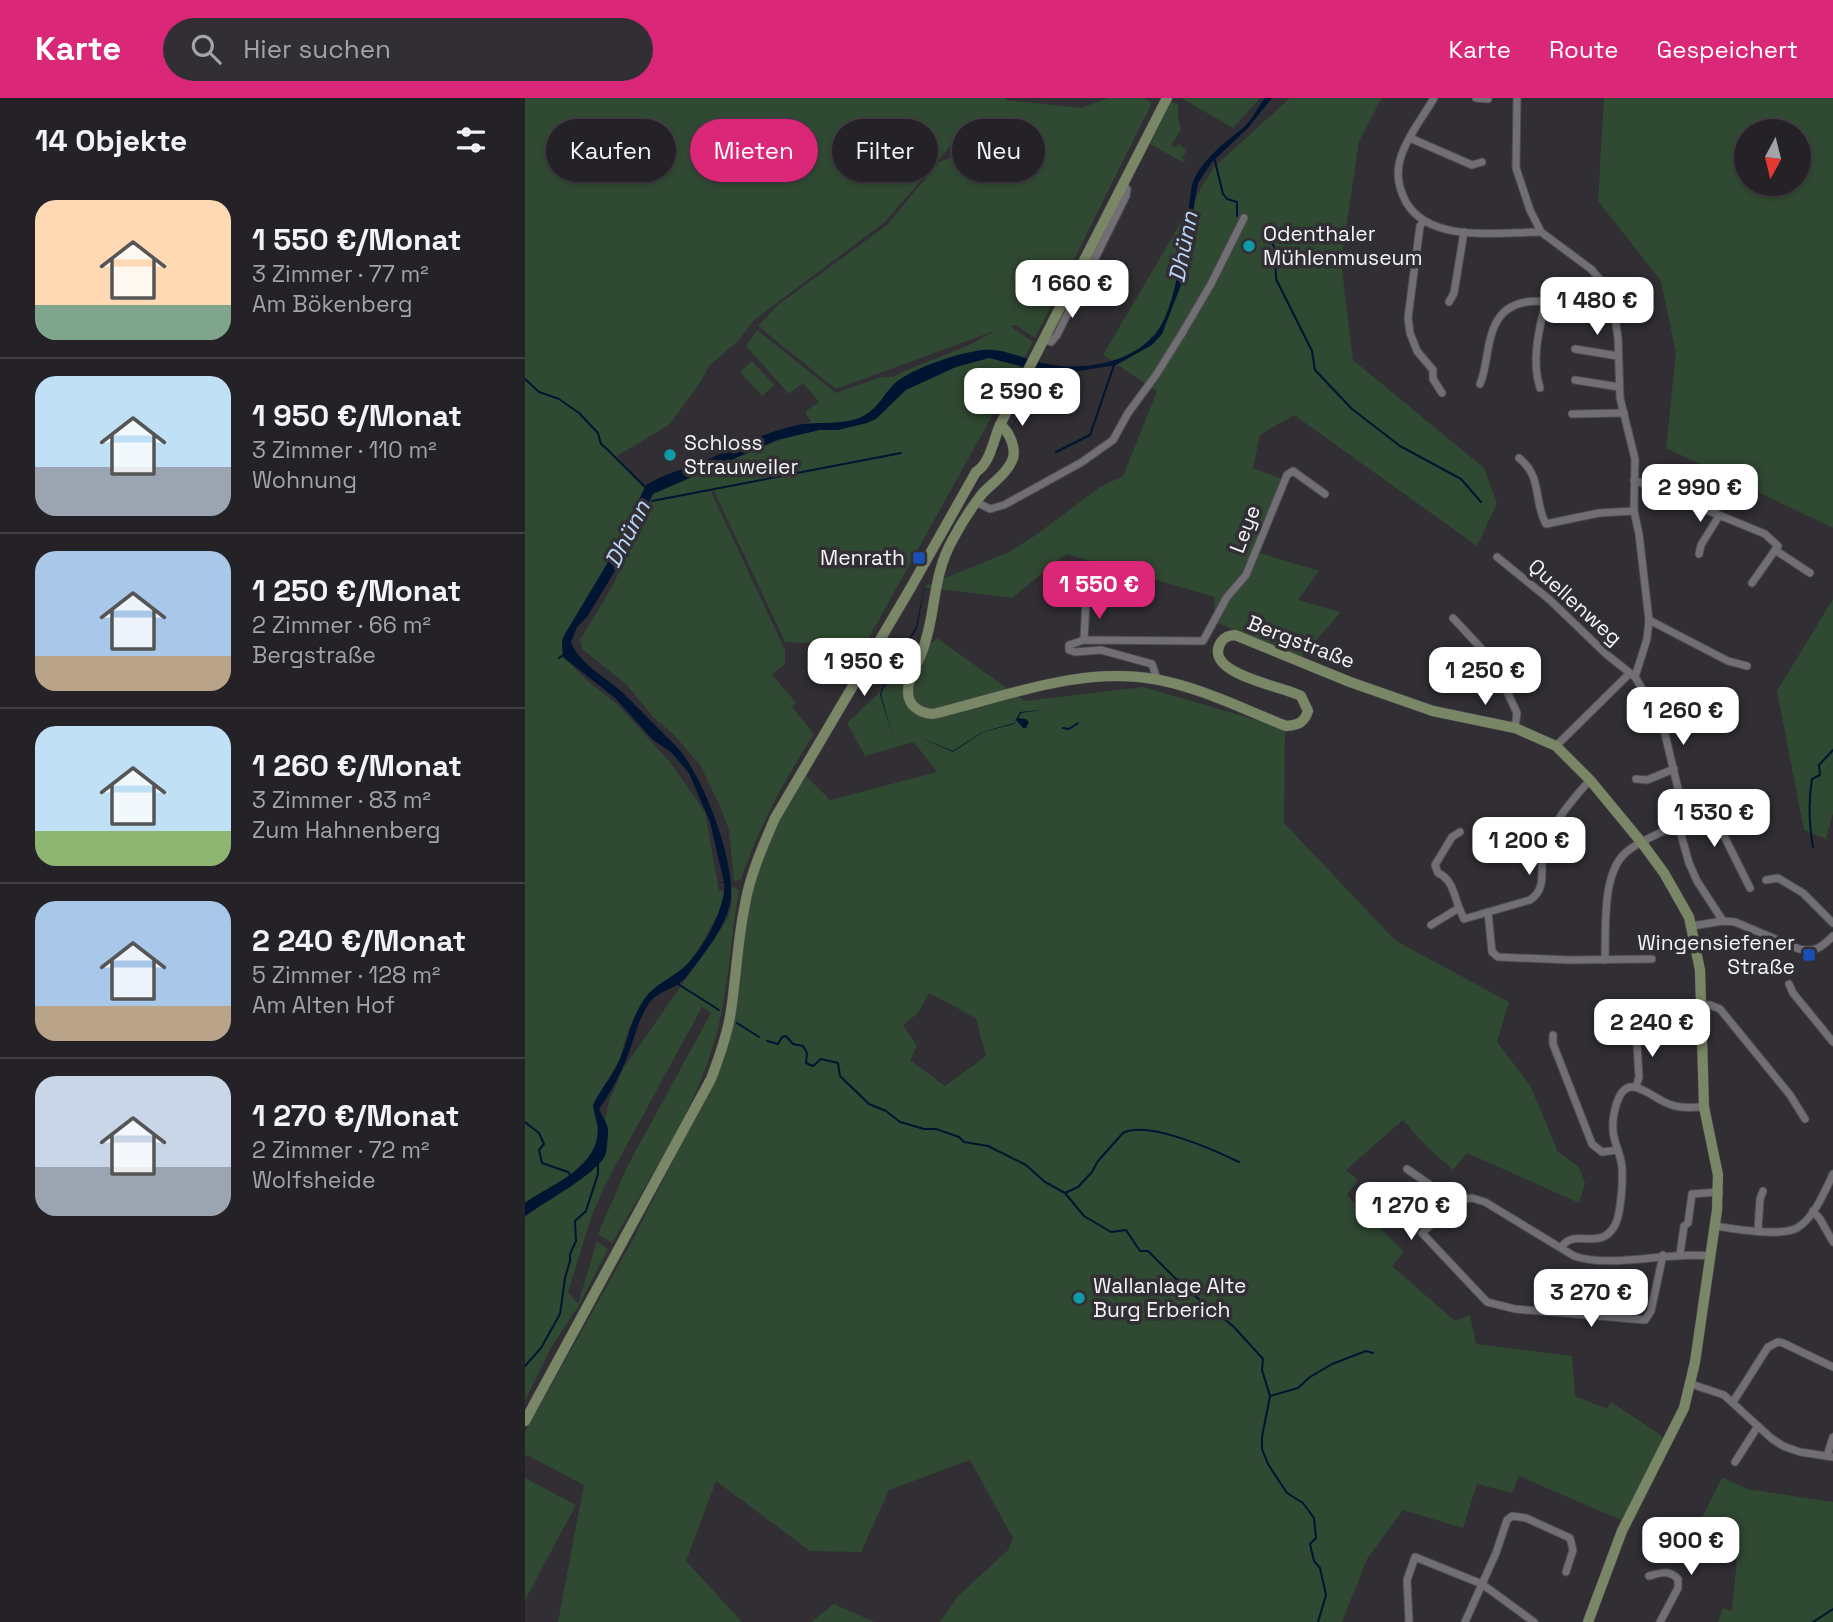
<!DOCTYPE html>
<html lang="de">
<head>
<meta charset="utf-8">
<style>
  :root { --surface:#252227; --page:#312f33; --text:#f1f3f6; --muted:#a3a4a7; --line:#423f44; --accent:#db2777 }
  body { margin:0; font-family:"Space Grotesk",sans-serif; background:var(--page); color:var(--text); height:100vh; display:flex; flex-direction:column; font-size:26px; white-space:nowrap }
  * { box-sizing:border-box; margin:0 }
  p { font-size:23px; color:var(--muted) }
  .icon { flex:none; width:38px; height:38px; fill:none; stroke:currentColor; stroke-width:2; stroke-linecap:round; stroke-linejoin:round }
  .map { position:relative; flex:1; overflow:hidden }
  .sheet { display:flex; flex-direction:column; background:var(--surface); width:525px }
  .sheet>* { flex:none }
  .hud { position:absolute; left:21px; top:21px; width:665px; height:63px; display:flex; gap:14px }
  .needle { width:46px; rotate:187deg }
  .buttons { position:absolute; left:1209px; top:21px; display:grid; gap:14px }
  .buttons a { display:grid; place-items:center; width:77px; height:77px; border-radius:50%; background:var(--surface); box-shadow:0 2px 5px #0004,0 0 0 2px var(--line); font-size:35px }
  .price { position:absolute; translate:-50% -60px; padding:0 16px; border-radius:14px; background:#fff; color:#222; font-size:23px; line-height:46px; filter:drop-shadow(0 2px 4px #0008) }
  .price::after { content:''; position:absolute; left:50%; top:42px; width:21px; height:16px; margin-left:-10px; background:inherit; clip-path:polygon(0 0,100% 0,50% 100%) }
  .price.on { background:var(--accent); color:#fff }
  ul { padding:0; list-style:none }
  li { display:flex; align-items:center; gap:21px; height:175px; padding:0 35px }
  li+li { border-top:2px solid var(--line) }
  li span { display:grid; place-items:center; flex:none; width:196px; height:140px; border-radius:21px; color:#555 }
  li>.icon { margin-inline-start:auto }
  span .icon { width:84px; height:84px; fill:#fffc; stroke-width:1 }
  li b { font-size:30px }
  h2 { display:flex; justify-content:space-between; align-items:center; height:84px; padding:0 35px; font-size:30px }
  .pill { padding:0 24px; border-radius:32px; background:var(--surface); box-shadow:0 2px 5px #0004,0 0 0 2px var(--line); font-size:24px; line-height:63px }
  .pill.on { background:var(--accent); color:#fff }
  header { display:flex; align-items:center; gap:42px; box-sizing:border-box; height:98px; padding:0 35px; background:var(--accent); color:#fff }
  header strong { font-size:33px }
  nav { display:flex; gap:38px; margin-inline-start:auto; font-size:24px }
  .search { width:490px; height:63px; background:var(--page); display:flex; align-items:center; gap:18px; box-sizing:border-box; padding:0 24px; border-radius:38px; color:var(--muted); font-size:26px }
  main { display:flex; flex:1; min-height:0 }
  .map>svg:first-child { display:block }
  .green { fill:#304932; fill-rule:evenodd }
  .water { fill:#001532 }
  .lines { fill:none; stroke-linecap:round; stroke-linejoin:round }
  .stream { stroke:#001532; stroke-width:2 }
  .street-casing { stroke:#4e4c50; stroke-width:9 }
  .secondary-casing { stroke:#4e4c50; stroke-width:11 }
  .street { stroke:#716e74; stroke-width:7 }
  .secondary { stroke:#7a8766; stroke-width:10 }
  .culture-dot { fill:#0f9aa8; stroke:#312e34; stroke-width:2.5 }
  .transit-dot { fill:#1a4fb4; stroke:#312e34; stroke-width:2.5 }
  .labels { text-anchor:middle; stroke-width:7; stroke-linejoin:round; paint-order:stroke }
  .poi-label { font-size:21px; fill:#f5f4f7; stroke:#312e34; text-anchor:start }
  .street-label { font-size:21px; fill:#f5f4f7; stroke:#312e34 }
  .water-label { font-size:23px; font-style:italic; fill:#b9d6f8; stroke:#312e34 }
</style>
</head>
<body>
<header>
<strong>Karte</strong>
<div class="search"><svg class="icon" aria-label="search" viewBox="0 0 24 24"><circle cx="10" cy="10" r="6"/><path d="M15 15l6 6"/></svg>Hier suchen</div>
<nav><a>Karte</a><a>Route</a><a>Gespeichert</a></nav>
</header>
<main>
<section class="sheet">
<h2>14 Objekte<svg class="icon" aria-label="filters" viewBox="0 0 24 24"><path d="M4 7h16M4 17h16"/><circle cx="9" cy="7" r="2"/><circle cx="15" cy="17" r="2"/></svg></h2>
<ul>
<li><span style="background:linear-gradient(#ffd9b3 75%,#7fa58c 0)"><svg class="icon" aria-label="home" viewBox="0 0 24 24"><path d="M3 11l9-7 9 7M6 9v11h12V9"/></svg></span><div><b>1 550 €/Monat</b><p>3 Zimmer · 77 m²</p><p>Am Bökenberg</p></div></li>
<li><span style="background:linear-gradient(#bfe0f5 65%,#9aa5b1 0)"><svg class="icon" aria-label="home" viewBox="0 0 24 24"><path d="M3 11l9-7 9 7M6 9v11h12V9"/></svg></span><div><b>1 950 €/Monat</b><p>3 Zimmer · 110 m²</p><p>Wohnung</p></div></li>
<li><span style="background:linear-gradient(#a9c7e8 75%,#b9a48a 0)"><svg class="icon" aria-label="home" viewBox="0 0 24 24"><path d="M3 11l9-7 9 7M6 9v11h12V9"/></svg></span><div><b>1 250 €/Monat</b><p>2 Zimmer · 66 m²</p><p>Bergstraße</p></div></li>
<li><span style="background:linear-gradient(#bfe0f5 75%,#8fb573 0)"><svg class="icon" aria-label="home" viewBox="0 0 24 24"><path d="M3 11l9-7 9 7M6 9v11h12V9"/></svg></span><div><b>1 260 €/Monat</b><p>3 Zimmer · 83 m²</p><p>Zum Hahnenberg</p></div></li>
<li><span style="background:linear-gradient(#a9c7e8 75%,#b9a48a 0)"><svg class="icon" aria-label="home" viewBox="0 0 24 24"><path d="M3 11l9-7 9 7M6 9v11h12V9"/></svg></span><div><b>2 240 €/Monat</b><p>5 Zimmer · 128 m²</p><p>Am Alten Hof</p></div></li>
<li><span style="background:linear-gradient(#c9d6e8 65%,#9aa5b1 0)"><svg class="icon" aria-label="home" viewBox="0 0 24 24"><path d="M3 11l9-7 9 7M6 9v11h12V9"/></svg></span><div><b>1 270 €/Monat</b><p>2 Zimmer · 72 m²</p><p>Wolfsheide</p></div></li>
</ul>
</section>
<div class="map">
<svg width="1308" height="1524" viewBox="0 0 1308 1524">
  <rect width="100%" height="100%" fill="#312e34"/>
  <g class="green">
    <path d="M 0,0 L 481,0 L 481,2 L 556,10 L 583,0 L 619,0 L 627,5 L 510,240 L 491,227 L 485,228 L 508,244 L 331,563 L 317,554 L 318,552 L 299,546 L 260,544 L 189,393 L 186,394 L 260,552 L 260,566 L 247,576 L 271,605 L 267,609 L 289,636 C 259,682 234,729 216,781 L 209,783 L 204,732 L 194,706 L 175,667 L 148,636 L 128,619 L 102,587 L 57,551 L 55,542 L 87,489 L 127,405 L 124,402 L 130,394 L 269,336 L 286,323 L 280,314 L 294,304 L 278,285 L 264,296 L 221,248 L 232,232 L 311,295 L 356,279 L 368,279 L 377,274 L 442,248 L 472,232 L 311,291 L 233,228 L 253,207 L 362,127 L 414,64 L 433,57 L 452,34 L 442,29 L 360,124 L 229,222 L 213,243 L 184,268 L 175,285 L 144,327 L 92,358 L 120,389 L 82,466 L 40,536 L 37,542 L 38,559 L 66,586 L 92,606 L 145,664 L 180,714 L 194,793 L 200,793 L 195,812 L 175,849 L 161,868 L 124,895 L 110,917 L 104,930 L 94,963 L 70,1003 L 69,1012 L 73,1031 L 70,1052 L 45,1078 L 0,1104 Z"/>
    <polygon points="656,0 735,0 708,30"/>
    <polygon points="765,0 857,0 834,43 816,164 828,262 959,370 972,405 952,448 769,317 735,337 728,370 757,381 728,453 794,473 773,502 816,514 776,559 688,523 690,499 541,456 487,500 398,489 484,454 511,437 575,389 598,378 632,293 578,257 688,70"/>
    <path d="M 1079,0 L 1308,0 L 1308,430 L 1141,350 L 1151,255 L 1136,183 L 1073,103 ZM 1222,33 L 1274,33 L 1274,86 L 1222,86 Z"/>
    <polygon points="646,4 653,6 653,21 656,32 646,47 651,49 653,46 662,52 657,60 660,62 659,65 625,46"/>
    <polygon points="227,263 249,287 237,298 215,274"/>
    <polygon points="1308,501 1308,715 1301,741 1279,732 1252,593"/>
    <path d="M 412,540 L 500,603 L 618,589 L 760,630 L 759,725 L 871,843 L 984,904 L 972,944 L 1005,987 L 1033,1054 L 1054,1069 L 1060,1085 L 1054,1105 L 942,1055 L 928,1072 L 900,1047 L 878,1022 L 821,1072 L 833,1082 L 822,1097 L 879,1154 L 867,1168 L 930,1223 L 945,1217 L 951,1246 L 1047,1258 L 1050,1298 L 1082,1311 L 1086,1304 L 1140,1340 L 1098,1423 L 994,1378 L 987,1395 L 952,1386 L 938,1430 L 878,1412 L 842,1461 L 817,1524 L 415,1524 L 433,1498 L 483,1452 L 488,1440 L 445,1362 L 364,1392 L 336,1454 L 285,1453 L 191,1383 L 161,1463 L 217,1524 L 33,1524 L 59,1387 L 2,1357 L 0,1360 L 0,1334 L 106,1145 L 191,979 L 231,778 L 251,728 L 280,677 L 305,702 L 412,674 L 389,644 L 340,658 L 322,625 ZM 404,895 L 451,920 L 461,958 L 420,988 L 385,962 L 392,948 L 378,927 L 393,915 Z"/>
    <path d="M 209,789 L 214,792 C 205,843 204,896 189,945 C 168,1016 124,1081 87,1145 L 73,1136 L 102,1069 L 186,915 L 177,909 L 80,1087 L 66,1120 L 43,1194 L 53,1206 L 72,1143 L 83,1151 L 54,1207 L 26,1250 L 0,1302 L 0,1119 L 71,1066 L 84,1003 L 98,971 L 202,822 L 207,805 L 206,790 Z"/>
    <polygon points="0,1380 51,1407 0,1502"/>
    <polygon points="1199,1380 1222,1391 1308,1404 1308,1524 1193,1524 1198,1510 1207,1513 1212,1460 1163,1448 1196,1381"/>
    <polygon points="309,1506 349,1524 286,1524"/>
  </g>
  <path class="water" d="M 740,0 L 747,0 L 723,30 L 687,64 L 673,85 L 656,187 L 637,236 L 627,247 L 591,267 L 541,275 L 516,273 L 495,316 L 437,410 L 402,476 L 392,530 L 362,580 L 356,597 L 368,640 L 394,639 L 428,653 L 457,634 L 489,625 L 495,614 L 518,612 L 532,622 L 518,612 L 496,615 L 493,620 L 501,621 L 504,624 L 501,630 L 498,630 L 491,622 L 489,626 L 458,634 L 428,654 L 394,639 L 368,640 L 355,597 L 361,579 L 391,529 L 402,476 L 438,408 L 495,315 L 515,273 L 464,260 L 431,269 L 381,292 L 351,321 L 342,325 L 313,332 L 295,332 L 252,342 L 128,396 L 90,473 L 62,519 L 52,529 L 46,544 C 55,567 81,579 98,595 C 115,611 130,628 147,644 C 176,670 213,767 205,805 C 200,831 178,857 162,878 C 152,891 134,892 124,905 C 111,925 108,948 98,969 C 92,983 83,998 74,1011 C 76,1017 82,1024 83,1031 C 83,1037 82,1053 80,1058 C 71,1076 18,1105 0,1118 L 0,1105 C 26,1086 70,1072 73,1034 C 73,1025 69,1016 68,1007 C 75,992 86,980 93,965 C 104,943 104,923 120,900 C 129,887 145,881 158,870 C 176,855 202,809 199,785 L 194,785 L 0,697 L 194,785 L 199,784 L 185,724 L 164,675 L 146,654 L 128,642 L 90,600 L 38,559 L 37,542 L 40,536 L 82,466 L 121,387 C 138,376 160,371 179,363 C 210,350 239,334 273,327 C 294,323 321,328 340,317 C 353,310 359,296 369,286 C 387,270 433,255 457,252 C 478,250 494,259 513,264 C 551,274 603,268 630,236 C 651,212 657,147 663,115 C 665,104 665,89 670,79 C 681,58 701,44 718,30 C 727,22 733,9 740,0 Z"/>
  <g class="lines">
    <g class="stream">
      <polyline points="689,59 698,96 702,101 712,104 712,118"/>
      <polyline points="738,131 750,150 751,181 787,253 790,272 827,311 875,348 936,381 956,404"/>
      <polyline points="0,281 14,294 34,301 54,315 73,335 76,346 82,351 121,390"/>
      <polyline points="531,354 565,337 589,267"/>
      <polyline points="127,403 376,355"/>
      <polyline points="34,560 38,557"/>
      <polyline points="538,630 544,631 553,625"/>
      <path d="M 1288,749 C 1284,726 1283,705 1287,681 L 1295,677 L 1294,667 L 1308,652"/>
      <polyline points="153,886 194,912"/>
      <polyline points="212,925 234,939"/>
      <polyline points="242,943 253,946 257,939 261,938 268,946 278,948 282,955 281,965 288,968 296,961 313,965 315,978 344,1006 361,1013 375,1024 399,1031 411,1031 434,1039 439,1044 463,1048 501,1067 520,1084 540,1095 559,1118 586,1134 601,1132 615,1153 623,1153 651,1181 656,1182 662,1195 670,1198 708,1228 738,1261 737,1272 745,1298 737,1339 737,1351 743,1366 762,1395 778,1405 789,1420 791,1440 785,1446 789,1463 795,1470 801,1497 793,1524"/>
      <polyline points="0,1024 14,1035 19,1046 14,1052 17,1065 43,1074 46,1078"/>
      <path d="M 540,1095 L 553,1089 L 567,1074 L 573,1063 L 598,1035 C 623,1022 689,1052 714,1064"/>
      <polyline points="0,1268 16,1250 35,1216 40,1180 45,1163 45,1156 51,1143 50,1123 61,1113 73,1076 73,1067"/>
      <polyline points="745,1298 773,1290 785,1279 807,1266 841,1253 848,1255"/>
      <polyline points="1288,1524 1308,1511"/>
    </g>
    <g class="street-casing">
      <g id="street">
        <path d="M 909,0 C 898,19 881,40 875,62 C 871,76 874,91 881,104 C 905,146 975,134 1016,134"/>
        <polyline points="951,0 963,1"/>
        <polyline points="992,0 991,70 1005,112 1016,134 1066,171 1083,191 1088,206 1093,240 1095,300 1110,361 1109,413 1114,436 1124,522 1122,541 1110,579 1130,612 1139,632 1156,703 1156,716 1153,726 1164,765 1172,783 1198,823"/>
        <polyline points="885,40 947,67 957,64"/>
        <polyline points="899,123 895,128 883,220 885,235 892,253 908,272 908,281 917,295"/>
        <polyline points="924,204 929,195 939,134"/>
        <polyline points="520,242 526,244 532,237 601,98 602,91 598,87"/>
        <polyline points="1050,251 1093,258"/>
        <polyline points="1050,282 1094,289"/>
        <path d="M 955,286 C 963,267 961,245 970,227 C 990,183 1055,212 1090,221"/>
        <path d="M 1015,290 C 1006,263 1014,231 1021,203"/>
        <polyline points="1047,316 1099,315"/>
        <path d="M 994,360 C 1018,379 1008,403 1021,426 L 1074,415 L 1109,413"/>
        <polyline points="1109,382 1240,436 1253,448 1227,485"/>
        <polyline points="451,404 465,411 479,407 557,364 588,342 603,315 631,277 656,237 686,186 719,120"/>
        <polyline points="1250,452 1285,475"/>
        <polyline points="1174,456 1176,447 1194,418"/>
        <polyline points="972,459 1025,502 1081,556 1110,579"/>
        <polyline points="928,520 968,563 992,615 990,630"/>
        <polyline points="1124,522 1203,563 1222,568"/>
        <polyline points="559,542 561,503"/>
        <polyline points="632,581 627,566 576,552 550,554 544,552 544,547 559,542 678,543 702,499 721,477 762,377 768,373 800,396"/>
        <polyline points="1031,648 1104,576"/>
        <polyline points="1111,681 1122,682 1149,671"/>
        <polyline points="1156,703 1171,696 1180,700 1225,790"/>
        <polyline points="1241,782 1253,780 1278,795 1308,825"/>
        <path d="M 934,810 C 929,796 927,781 913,775 L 910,767 L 927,739 L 935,734"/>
        <polyline points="963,814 967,854 973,859 1044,862 1127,861"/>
        <path d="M 906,827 L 934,810 L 939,821 L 1005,802 C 1024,789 1013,770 1019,751 C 1027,725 1047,702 1065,682"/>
        <path d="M 1167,828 L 1198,823 L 1210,824 L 1274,851 C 1290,855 1297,849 1308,838"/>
        <path d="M 1080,862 C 1081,831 1076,771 1104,752 C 1118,741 1137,735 1153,726"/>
        <polyline points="1264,886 1268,895 1308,944"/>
        <polyline points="1176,907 1185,907 1195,911 1265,997 1280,1021"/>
        <polyline points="1028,937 1028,946 1067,1046 1077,1054 1093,1052"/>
        <polyline points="1111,989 1114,979 1111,929"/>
        <path d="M 882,1071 L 924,1100 L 933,1102 L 947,1100 L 960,1104 L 1049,1158 C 1086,1171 1143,1153 1185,1158"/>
        <polyline points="933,1102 897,1135 962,1204 990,1211 1120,1222 1126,1213 1138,1157"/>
        <polyline points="1288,1113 1295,1121 1308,1144"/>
        <path d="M 1190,1128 C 1209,1131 1256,1139 1272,1130 C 1289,1120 1300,1093 1308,1076"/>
        <polyline points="1233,1132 1235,1101 1238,1093"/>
        <path d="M 1036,1150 C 1049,1128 1075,1155 1090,1127 C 1096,1116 1098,1082 1097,1069 C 1096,1057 1089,1045 1088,1033 C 1087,1020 1092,987 1108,989 C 1121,990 1134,1004 1147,1007 C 1157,1011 1168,1009 1179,1009"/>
        <polyline points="1155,1156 1159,1128 1163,1125 1167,1096 1194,1094"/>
        <polyline points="1166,1286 1199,1297 1246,1340 1258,1348 1275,1354 1308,1359"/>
        <polyline points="1208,1304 1243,1249 1253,1244 1258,1245 1308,1269"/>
        <polyline points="1302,1358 1308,1339"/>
        <polyline points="1210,1364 1233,1328"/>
        <path d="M 1124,1478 C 1135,1475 1144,1471 1153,1481 L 1153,1490 L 1135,1524"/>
        <polyline points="884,1524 882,1482 890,1459 957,1486 1009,1524"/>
        <polyline points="940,1524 971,1455 982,1422 987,1418 1001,1420 1045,1440 1048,1452 1041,1474"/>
      </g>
    </g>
    <g class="secondary-casing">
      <g id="secondary">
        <path d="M 475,327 C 484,333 491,349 488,360 C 483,375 467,385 457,396 C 446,410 436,426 428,441 C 406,480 412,515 397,554 C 393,566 382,580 383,594 C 383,608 395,615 408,616 C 479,599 555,568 629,581 C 675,589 718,611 761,628 C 773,627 779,625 783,613 L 776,598 C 758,588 676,576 696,544 C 700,538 704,538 710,537 L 825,584 L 908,613 L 990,630 L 1031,648 L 1065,682 L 1117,745 L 1139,775 L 1164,819 L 1175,872 L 1179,1009 L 1193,1077 L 1192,1112 L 1170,1264 L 1159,1310 L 1097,1433 L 1063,1524"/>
        <path d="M 0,1323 L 186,981 C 194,960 201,940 205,919 C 211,883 212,847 219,812 C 224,779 237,750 250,720 L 385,491 L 451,374 C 466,364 468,342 475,327 L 642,0"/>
      </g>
    </g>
    <use href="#street" class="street"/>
    <use href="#secondary" class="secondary"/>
  </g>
  <g class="culture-dot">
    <circle cx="724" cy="148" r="7"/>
    <circle cx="145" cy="357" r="7"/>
    <circle cx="554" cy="1200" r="7"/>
  </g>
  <g class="transit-dot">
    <rect x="387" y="453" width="14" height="14" rx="3.5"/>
    <rect x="1277" y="850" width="14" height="14" rx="3.5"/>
  </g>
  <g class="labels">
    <g class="poi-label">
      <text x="738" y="143">Odenthaler<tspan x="738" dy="24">Mühlenmuseum</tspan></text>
      <text x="159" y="352">Schloss<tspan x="159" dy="24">Strauweiler</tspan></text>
      <text x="380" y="467" text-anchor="end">Menrath</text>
      <text x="1270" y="852" text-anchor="end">Wingensiefener<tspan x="1270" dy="24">Straße</tspan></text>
      <text x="568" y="1195">Wallanlage Alte<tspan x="568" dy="24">Burg Erberich</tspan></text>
    </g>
    <g class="street-label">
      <text transform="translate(720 431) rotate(-69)" y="7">Leye</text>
      <text transform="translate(1050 504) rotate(42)" y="7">Quellenweg</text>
      <text transform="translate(776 544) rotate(21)" y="7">Bergstraße</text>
    </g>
    <g class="water-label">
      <text transform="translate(658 149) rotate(-79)" y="8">Dhünn</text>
      <text transform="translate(102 436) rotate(-63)" y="8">Dhünn</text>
    </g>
  </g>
</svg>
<div class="buttons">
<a><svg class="needle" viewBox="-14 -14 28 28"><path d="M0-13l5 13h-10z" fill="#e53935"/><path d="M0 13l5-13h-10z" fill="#a3a4a7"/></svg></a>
</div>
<b class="price" style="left:547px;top:222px">1 660 €</b>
<b class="price" style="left:1072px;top:239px">1 480 €</b>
<b class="price" style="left:497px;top:330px">2 590 €</b>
<b class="price" style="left:1175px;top:426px">2 990 €</b>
<b class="price on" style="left:574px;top:523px">1 550 €</b>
<b class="price" style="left:339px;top:600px">1 950 €</b>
<b class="price" style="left:960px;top:609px">1 250 €</b>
<b class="price" style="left:1158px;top:649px">1 260 €</b>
<b class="price" style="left:1189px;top:751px">1 530 €</b>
<b class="price" style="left:1004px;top:779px">1 200 €</b>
<b class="price" style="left:1127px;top:961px">2 240 €</b>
<b class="price" style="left:886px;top:1144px">1 270 €</b>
<b class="price" style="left:1066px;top:1231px">3 270 €</b>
<b class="price" style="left:1166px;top:1479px">900 €</b>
<div class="hud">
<a class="pill">Kaufen</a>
<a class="pill on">Mieten</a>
<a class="pill">Filter</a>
<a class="pill">Neu</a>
</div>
</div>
</main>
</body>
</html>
